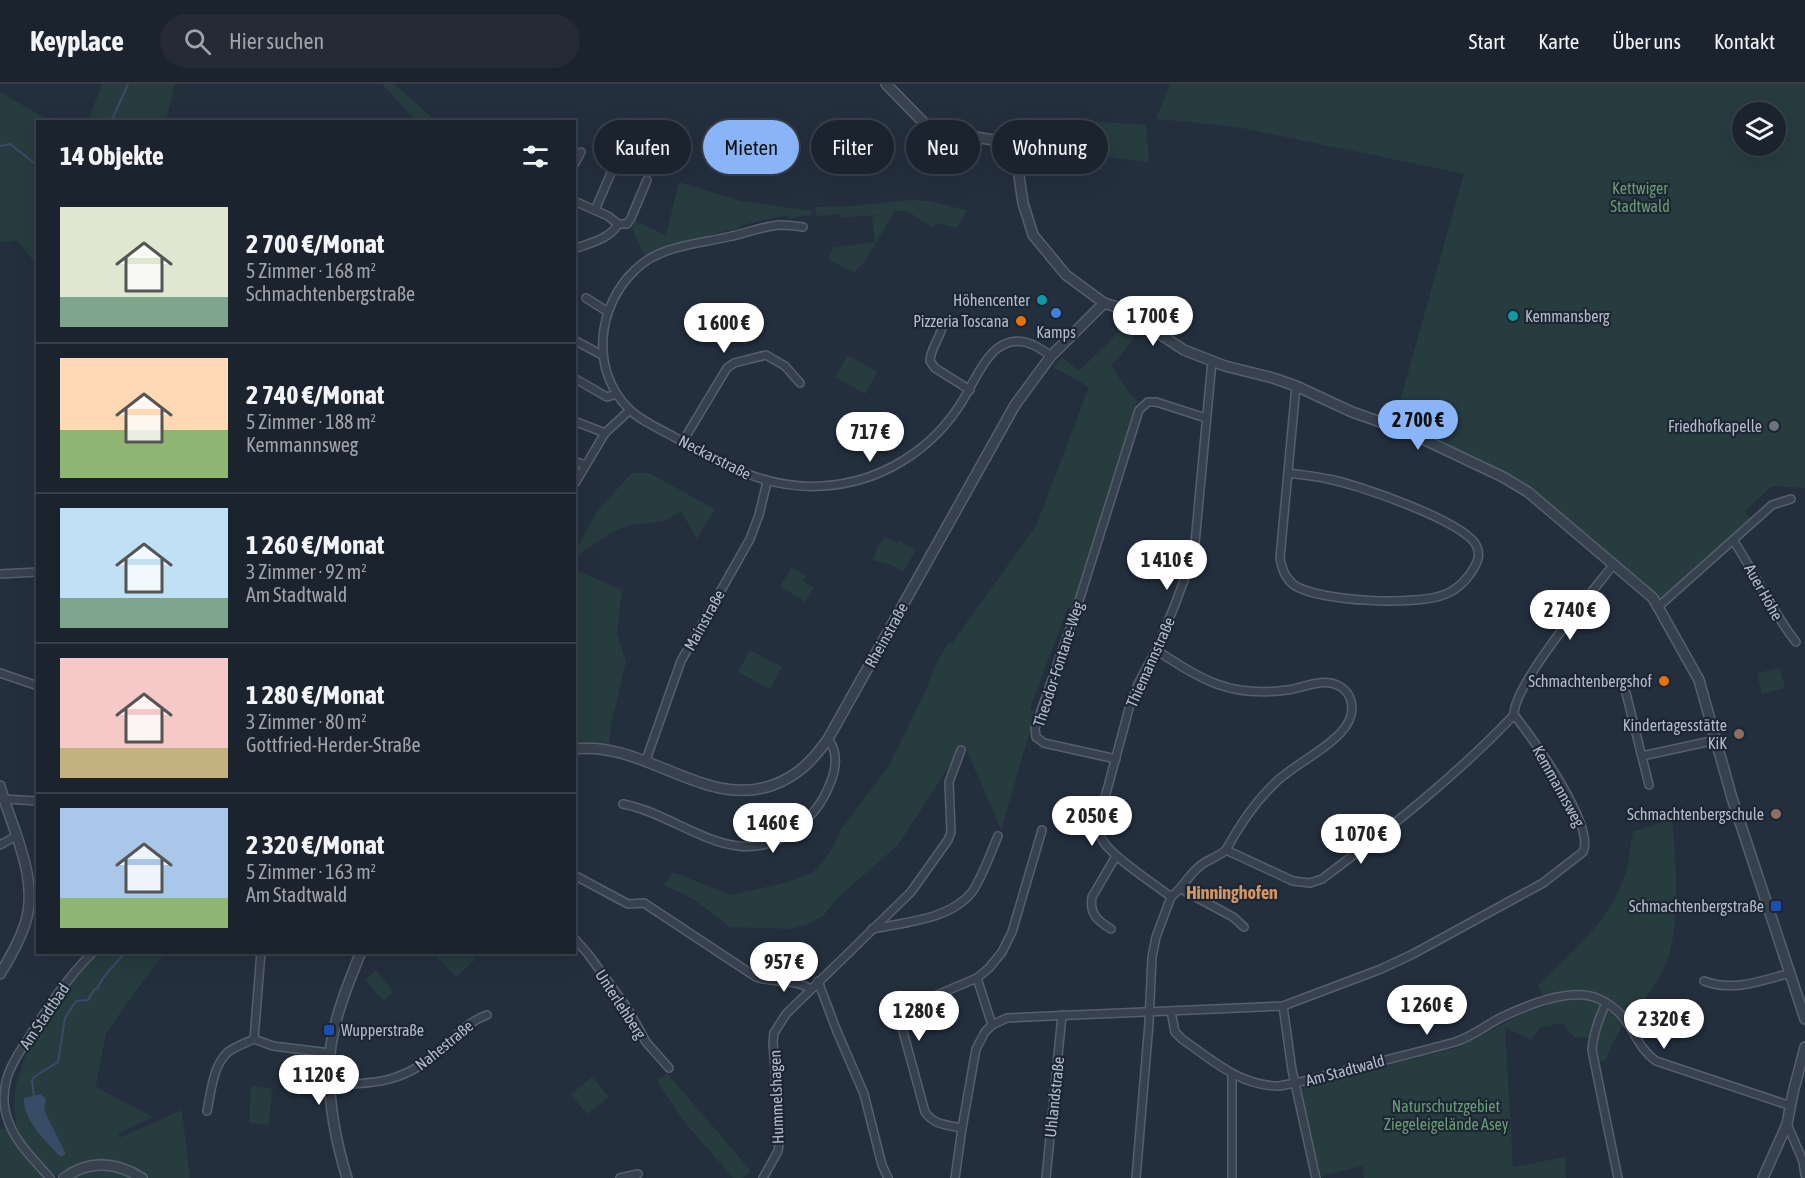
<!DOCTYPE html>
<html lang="de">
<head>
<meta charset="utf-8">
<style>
  :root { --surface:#1b232e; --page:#242b36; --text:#f1f3f6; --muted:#a0a4aa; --line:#39404a; --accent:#8ab4f8 }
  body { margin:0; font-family:"Asap Condensed",sans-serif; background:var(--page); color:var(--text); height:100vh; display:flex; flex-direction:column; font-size:22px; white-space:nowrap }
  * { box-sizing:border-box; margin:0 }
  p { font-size:20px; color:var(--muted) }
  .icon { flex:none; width:33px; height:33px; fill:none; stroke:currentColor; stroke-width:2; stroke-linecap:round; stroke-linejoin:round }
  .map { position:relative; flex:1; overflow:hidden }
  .side { position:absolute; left:36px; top:36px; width:540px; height:834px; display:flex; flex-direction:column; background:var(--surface); border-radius:0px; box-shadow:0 6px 24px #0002,0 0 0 2px var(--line) }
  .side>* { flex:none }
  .guide { position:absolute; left:594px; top:36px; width:570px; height:54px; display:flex; gap:12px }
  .fabs { position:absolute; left:1732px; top:18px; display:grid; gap:12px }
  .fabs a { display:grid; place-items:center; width:54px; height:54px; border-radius:50%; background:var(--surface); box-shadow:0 6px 24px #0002,0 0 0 2px var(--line); font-size:30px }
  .price { position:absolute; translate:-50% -51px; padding:0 14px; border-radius:21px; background:#fff; color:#222; font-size:20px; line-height:39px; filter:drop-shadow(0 2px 3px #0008) }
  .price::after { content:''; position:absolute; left:50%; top:36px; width:18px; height:14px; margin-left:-9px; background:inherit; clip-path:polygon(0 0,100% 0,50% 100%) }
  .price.on { background:var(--accent); color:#111 }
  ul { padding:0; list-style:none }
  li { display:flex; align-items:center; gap:18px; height:150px; padding:0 24px }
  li+li { border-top:2px solid var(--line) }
  li span { display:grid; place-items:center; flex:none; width:168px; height:120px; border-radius:0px; color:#555 }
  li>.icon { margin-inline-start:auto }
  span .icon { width:72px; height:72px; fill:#fffc; stroke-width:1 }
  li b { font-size:26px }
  h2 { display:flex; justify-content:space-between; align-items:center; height:72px; padding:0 24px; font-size:26px }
  .chip { padding:0 21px; border-radius:27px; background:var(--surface); box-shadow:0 6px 24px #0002,0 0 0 2px var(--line); font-size:21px; line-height:54px }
  .chip.on { background:var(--accent); color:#111 }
  header { display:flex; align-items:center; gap:36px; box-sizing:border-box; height:84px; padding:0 30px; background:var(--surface); border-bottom:2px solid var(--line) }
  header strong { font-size:28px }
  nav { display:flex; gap:33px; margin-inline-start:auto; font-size:21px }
  .search { width:420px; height:54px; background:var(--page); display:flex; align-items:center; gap:15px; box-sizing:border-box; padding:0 21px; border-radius:33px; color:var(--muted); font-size:22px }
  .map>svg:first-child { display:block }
  .green { fill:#263c3f; fill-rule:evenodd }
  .water { fill:#394c67 }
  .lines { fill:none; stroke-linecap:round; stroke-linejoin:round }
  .stream { stroke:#394c67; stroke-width:2 }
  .minor-casing { stroke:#565f6c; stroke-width:10 }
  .tertiary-casing { stroke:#565f6c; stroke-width:12 }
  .minor { stroke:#38414e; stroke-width:7 }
  .tertiary { stroke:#38414e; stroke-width:9 }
  .culture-dot { fill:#0f9aa8; stroke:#1d2633; stroke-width:2 }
  .shop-dot { fill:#3f7fe0; stroke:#1d2633; stroke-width:2 }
  .food-dot { fill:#e8710a; stroke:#1d2633; stroke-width:2 }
  .worship-dot { fill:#6b7280; stroke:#1d2633; stroke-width:2 }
  .education-dot { fill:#8d6e63; stroke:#1d2633; stroke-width:2 }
  .transit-dot { fill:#1a4fb4; stroke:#1d2633; stroke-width:2 }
  .labels { text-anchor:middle; stroke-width:4.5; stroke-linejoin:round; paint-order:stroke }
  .park-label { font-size:16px; fill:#6b9a76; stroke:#1d2633 }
  .poi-label { font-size:16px; fill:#b4bcc9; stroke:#1d2633; text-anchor:end }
  .street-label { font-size:16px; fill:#b4bcc9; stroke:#1d2633 }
  .neighbourhood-label { font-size:18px; font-weight:bold; fill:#d59563; stroke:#1d2633 }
</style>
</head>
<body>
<header>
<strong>Keyplace</strong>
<div class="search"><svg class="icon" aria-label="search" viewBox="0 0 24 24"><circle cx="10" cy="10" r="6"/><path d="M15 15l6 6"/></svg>Hier suchen</div>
<nav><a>Start</a><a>Karte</a><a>Über uns</a><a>Kontakt</a></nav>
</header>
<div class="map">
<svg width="1805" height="1094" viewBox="0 0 1805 1094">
  <rect width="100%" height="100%" fill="#242f3e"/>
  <g class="green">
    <polygon points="102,0 175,0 166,37 88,37"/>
    <polygon points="382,0 394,0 436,37 416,37"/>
    <path d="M 1170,0 L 1805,0 L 1805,404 L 1772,402 L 1745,427 L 1750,434 L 1659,519 L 1530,406 L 1471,375 L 1394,338 L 1464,90 L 1237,43 L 1156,35 ZM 1743,28 L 1776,28 L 1776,62 L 1743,62 Z"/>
    <polygon points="0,8 50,37 38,38 37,181 17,157 0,158"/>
    <polygon points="1102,38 1146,41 1149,78 1032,64 1034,58 1079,41"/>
    <polygon points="679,98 742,117 812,127 811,133 804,131 791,135 787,131 742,141 739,144 672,160 645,172 632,145 635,137 666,151"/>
    <polygon points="912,116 928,117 966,126 964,134 956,144 936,139 934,144 907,127 895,127 865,177 854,189 828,175 833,163 875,158 872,133 879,131 839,134 839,130 816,132 816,123 851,122"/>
    <polygon points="1120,235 1137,249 1121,271 1111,281 1127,306 1137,317 1072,525 1068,523 1030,624 1035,630 1001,746 964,660 898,761 836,815 824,831 809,840 791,845 730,843 693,815 664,801 673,788 728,810 735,810 788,798 812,789 822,779 834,761 840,747 888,683 926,606 933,586 948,559 952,559 1036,442 1089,303 1053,283 1062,273 1079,287 1116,251"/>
    <polygon points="848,271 877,288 865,310 835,293"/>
    <polygon points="632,389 649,389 715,425 697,455 681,427 663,438 634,440 616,446 578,471 578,487 622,506 617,549 626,578 611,641 609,660 575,658 575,468 597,427"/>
    <polygon points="886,453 898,460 900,457 916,466 903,488 890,480 872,476 877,468 876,464"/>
    <polygon points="792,483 806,492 803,497 814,504 805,518 780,502"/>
    <polygon points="750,566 782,583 770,605 738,588"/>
    <polygon points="1780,584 1785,604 1762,610 1757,589"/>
    <path d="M 1672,735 C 1676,780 1683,851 1661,891 C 1644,921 1616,942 1606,976 L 1599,978 L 1596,961 L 1598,952 L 1575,954 L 1562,939 L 1540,944 L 1531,956 L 1505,943 L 1513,1083 L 1565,1073 L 1566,1094 L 1364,1094 L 1362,1082 L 1321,1092 L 1300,1004 L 1459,963 L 1526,928 L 1548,922 L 1538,902 C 1570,869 1608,839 1624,794 C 1629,780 1630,763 1633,748 Z"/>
    <path d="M 98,869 L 166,869 L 156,879 L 106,949 L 96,1003 L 153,1033 L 119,1049 L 119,1054 L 182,1026 L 190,1094 L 68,1094 L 62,1088 L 55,1094 L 0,1094 L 0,1045 L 16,1044 C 15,1028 13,1013 17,998 C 29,949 66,905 98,869 Z"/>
    <polygon points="433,869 469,869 476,875 456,893"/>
    <polygon points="376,886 394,908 383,917 365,895"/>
    <polygon points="667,989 751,1087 743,1094 733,1094 682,1035 657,997"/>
    <polygon points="592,993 609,1013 587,1030 571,1010"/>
    <polygon points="251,1002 272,1004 269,1041 249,1039"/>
  </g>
  <path class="water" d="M 41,1010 L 46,1015 L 44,1026 L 66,1070 L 61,1073 C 47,1059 22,1035 24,1014 Z"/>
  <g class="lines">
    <g class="stream">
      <polyline points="111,38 128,0"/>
      <polyline points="0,62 10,60 38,82"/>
      <path d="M 34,1014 L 32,996 L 34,993 L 58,978 L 65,934 L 76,917 L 88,916 L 94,906 L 97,905 C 103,890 115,882 125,868"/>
    </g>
    <g class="minor-casing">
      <g id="minor">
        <polyline points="574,81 581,68"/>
        <path d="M 574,117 L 608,132 L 618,140 C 610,155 590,159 574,165"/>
        <polyline points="595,126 614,82"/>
        <polyline points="618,140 627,140 631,134 647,96"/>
        <path d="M 803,143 C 796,142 788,141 780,141 C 764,142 747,149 732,152 C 699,160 660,161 635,186 C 597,222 590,285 628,324 C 640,337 659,344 674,353 C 722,379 765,406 822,402 C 880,399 933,366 963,316 C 972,301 984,274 998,264 C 1017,250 1035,260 1051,272"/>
        <polyline points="586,214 608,228"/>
        <path d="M 943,240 C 941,253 930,265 930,277 L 935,284 L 970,306"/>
        <polyline points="574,256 602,271"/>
        <polyline points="574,294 607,313 616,310"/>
        <polyline points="574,337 605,349"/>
        <polyline points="683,357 727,284 734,279 766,271 785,282 800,299"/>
        <polyline points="574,377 585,381"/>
        <path d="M 1288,389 C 1301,391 1315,392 1328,395 C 1357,400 1463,437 1476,461 C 1480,468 1479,475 1475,482 C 1469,494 1458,505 1446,510 C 1419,522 1319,518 1294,501 C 1285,494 1282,485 1280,474 L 1296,302"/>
        <polyline points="574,401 605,349 630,326"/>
        <polyline points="1733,456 1772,421 1791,415"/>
        <polyline points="0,490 38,488"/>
        <path d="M 1659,522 L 1733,456 C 1755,489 1772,528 1796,558"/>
        <path d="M 1156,566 C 1202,596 1230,614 1287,606 C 1303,604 1322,594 1337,601 C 1349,606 1354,618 1351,631 C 1345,658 1294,679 1274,700 C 1254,719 1239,742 1226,766"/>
        <polyline points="0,589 38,602"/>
        <polyline points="1626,609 1649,701"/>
        <polyline points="1642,672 1716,656"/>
        <polyline points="1116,675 1044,659 1036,653 1035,644 1073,536 1139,326 1148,318 1156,318 1206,334"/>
        <polyline points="646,676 681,577 750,455 759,431 767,398"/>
        <polyline points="3,715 38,717"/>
        <path d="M 623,720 C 682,731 735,792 796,745 C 811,733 822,720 829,702 C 836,687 839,668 828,655"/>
        <polyline points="0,761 16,752"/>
        <path d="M 574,791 L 628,820 L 644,819 L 756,893 C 775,900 793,894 811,905"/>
        <polyline points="1181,805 1233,833 1244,843"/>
        <path d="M 1171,813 C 1156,801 1109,771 1102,755 C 1098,748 1100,740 1100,732 L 1130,621 L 1138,600 L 1156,566 L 1174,523 L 1194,470 L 1212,277"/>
        <path d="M 1171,813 C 1183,804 1189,790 1201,781 C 1209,775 1218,773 1226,766 L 1293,797 L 1310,799 L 1322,795 C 1390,744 1455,693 1514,631"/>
        <path d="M 872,845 C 904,838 950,836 972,808 C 983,792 990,770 998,752"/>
        <path d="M 1111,845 C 1098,837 1089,830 1092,813 L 1116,772"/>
        <polyline points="574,854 588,870 628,925 646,958 669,984"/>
        <polyline points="977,894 992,941"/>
        <polyline points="818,897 836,945 864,1010 882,1081 888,1094"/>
        <path d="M 1704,897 C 1733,908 1761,897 1790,889"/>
        <path d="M 1606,919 C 1599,934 1593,949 1592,966 L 1618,1094"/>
        <polyline points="1283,922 1292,986 1316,1094"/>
        <path d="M 1171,927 L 1175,948 L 1182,955 C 1212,976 1240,1002 1279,1002 C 1309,997 1338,988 1367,981 C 1397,973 1426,966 1455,958 C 1471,953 1485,942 1500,934 C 1525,922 1571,902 1599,915 C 1634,931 1631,959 1656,977 L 1791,1022"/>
        <polyline points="254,955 261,868"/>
        <path d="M 330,1000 C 377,1001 407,997 443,964 C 456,952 469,937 487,931"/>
        <path d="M 207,1027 C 211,1008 213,981 228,968 C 236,962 246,959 254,955 L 273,962 L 330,969"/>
        <polyline points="1787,1040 1803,1077 1805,1091"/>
        <path d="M 962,1044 C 947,1041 934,1041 925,1028 L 901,940 L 905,927 L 911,922 L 977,894 L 989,884 L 1002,868 L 1012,848 L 1042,746"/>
        <path d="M 50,1094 C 35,1077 17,1060 9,1039 C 3,1025 3,1008 7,994 C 11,979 21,966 29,953 C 48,923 67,894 93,868"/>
        <polyline points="620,1094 638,1090"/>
        <polyline points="763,1094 778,1067 780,1055 773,958 774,949 786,930 911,808 948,756 951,748 949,698 961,666"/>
        <path d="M 955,1094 L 962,1044 L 976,965 L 985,948 L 992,941 L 1007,934 L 1283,922 L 1381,885 L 1413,870 L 1543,799 L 1583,768 C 1596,742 1532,653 1514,631 C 1513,601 1592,508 1614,480"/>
        <polyline points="1046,1094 1062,931"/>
        <polyline points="1136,1094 1149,939 1152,873 1156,853 1171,813"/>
        <polyline points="1232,1094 1232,991"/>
      </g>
    </g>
    <g class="tertiary-casing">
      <g id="tertiary">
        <polyline points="886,0 929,44 937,47 1000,57 1011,63 1016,72 1023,119 1033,151 1066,191 1104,219 1120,224 1184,266 1225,282 1273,294 1296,302 1352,328 1404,346 1503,393 1528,408 1653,514 1699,596 1732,714 1805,935"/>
        <path d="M 574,665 C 645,656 705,726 773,701 C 798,692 813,676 828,655 L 1015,321 L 1051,272 L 1104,219"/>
        <path d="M 0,702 C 12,745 40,795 25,840 C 19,858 10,874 0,890"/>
        <path d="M 64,1094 C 90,1075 116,1078 142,1094"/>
        <path d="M 347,1094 C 335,1055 327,1012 330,970 C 333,936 348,900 361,868"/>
        <polyline points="1763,1094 1787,1040 1793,1009 1805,963"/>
      </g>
    </g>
    <use href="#minor" class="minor"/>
    <use href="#tertiary" class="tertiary"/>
  </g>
  <g class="culture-dot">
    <circle cx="1042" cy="216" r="6"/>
    <circle cx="1513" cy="232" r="6"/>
  </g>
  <circle class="shop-dot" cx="1056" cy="229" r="6"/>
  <g class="food-dot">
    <circle cx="1021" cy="237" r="6"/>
    <circle cx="1664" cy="597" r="6"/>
  </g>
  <circle class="worship-dot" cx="1774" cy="342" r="6"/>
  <g class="education-dot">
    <circle cx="1739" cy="650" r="6"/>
    <circle cx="1776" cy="730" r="6"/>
  </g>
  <g class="transit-dot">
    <rect x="1770" y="816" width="12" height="12" rx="3"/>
    <rect x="323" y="940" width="12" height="12" rx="3"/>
  </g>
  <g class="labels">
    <g class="park-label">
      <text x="1640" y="110">Kettwiger<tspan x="1640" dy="18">Stadtwald</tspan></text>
      <text x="1446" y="1028">Naturschutzgebiet<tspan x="1446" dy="18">Ziegeleigelände Asey</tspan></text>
    </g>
    <g class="poi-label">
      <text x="1030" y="222">Höhencenter</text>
      <text x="1525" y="238" text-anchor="start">Kemmansberg</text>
      <text x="1009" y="243">Pizzeria Toscana</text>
      <text x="1056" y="254" text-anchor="middle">Kamps</text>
      <text x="1762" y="348">Friedhofkapelle</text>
      <text x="1652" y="603">Schmachtenbergshof</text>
      <text x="1727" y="647">Kindertagesstätte<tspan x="1727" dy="18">KiK</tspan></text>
      <text x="1764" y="736">Schmachtenbergschule</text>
      <text x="1764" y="828">Schmachtenbergstraße</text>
      <text x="341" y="952" text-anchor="start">Wupperstraße</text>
    </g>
    <g class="street-label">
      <text transform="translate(715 373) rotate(27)" y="6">Neckarstraße</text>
      <text transform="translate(1764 508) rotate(61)" y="6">Auer Höhe</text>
      <text transform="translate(704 536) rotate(-61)" y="6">Mainstraße</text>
      <text transform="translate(886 551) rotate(-61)" y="6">Rheinstraße</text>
      <text transform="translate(1150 578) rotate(-66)" y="6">Thiemannstraße</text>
      <text transform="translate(1058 580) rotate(-72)" y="6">Theodor-Fontane-Weg</text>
      <text transform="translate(1559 702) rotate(61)" y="6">Kemmannsweg</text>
      <text transform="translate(621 920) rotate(57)" y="6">Unterlehberg</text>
      <text transform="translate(44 932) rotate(-56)" y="6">Am Stadtbad</text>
      <text transform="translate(444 961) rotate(-39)" y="6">Nahestraße</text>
      <text transform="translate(1345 986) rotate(-15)" y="6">Am Stadtwald</text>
      <text transform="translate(776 1013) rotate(-92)" y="6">Hummelshagen</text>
      <text transform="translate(1054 1013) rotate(-84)" y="6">Uhlandstraße</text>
    </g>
    <g class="neighbourhood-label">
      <text x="1232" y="815">Hinninghofen</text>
    </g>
  </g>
</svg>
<div class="fabs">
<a><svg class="icon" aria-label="layers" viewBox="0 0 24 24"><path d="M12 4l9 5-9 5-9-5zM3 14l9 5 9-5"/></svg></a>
</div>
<b class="price" style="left:1153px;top:263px">1 700 €</b>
<b class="price" style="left:724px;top:270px">1 600 €</b>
<b class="price on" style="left:1418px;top:367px">2 700 €</b>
<b class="price" style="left:870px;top:379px">717 €</b>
<b class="price" style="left:1167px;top:507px">1 410 €</b>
<b class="price" style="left:1570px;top:557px">2 740 €</b>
<b class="price" style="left:1092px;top:763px">2 050 €</b>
<b class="price" style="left:773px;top:770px">1 460 €</b>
<b class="price" style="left:1361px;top:781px">1 070 €</b>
<b class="price" style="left:784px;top:909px">957 €</b>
<b class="price" style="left:1427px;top:952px">1 260 €</b>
<b class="price" style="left:919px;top:958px">1 280 €</b>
<b class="price" style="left:1664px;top:966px">2 320 €</b>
<b class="price" style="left:319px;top:1022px">1 120 €</b>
<div class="guide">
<a class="chip">Kaufen</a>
<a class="chip on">Mieten</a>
<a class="chip">Filter</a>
<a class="chip">Neu</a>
<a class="chip">Wohnung</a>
</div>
<section class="side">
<h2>14 Objekte<svg class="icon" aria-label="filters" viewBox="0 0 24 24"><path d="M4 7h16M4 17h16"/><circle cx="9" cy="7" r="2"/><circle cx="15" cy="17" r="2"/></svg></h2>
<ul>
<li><span style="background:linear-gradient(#dfe7d0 75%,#7fa58c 0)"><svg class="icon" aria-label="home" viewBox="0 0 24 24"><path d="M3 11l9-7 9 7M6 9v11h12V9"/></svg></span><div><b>2 700 €/Monat</b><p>5 Zimmer · 168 m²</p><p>Schmachtenbergstraße</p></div></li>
<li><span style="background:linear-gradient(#ffd9b3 60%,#8fb573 0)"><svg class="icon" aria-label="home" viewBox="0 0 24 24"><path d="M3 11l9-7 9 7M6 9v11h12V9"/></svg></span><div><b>2 740 €/Monat</b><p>5 Zimmer · 188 m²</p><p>Kemmannsweg</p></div></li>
<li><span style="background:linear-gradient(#bfe0f5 75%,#7fa58c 0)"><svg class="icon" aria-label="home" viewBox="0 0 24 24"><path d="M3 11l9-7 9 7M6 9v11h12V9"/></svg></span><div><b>1 260 €/Monat</b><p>3 Zimmer · 92 m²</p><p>Am Stadtwald</p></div></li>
<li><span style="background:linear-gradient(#f6c9c9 75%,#c2b280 0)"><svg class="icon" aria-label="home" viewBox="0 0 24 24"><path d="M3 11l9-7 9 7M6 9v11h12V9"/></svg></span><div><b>1 280 €/Monat</b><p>3 Zimmer · 80 m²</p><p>Gottfried-Herder-Straße</p></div></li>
<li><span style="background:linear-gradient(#a9c7e8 75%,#8fb573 0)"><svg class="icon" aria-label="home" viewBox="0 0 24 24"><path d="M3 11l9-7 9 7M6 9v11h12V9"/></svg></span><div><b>2 320 €/Monat</b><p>5 Zimmer · 163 m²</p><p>Am Stadtwald</p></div></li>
</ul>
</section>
</div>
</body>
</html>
